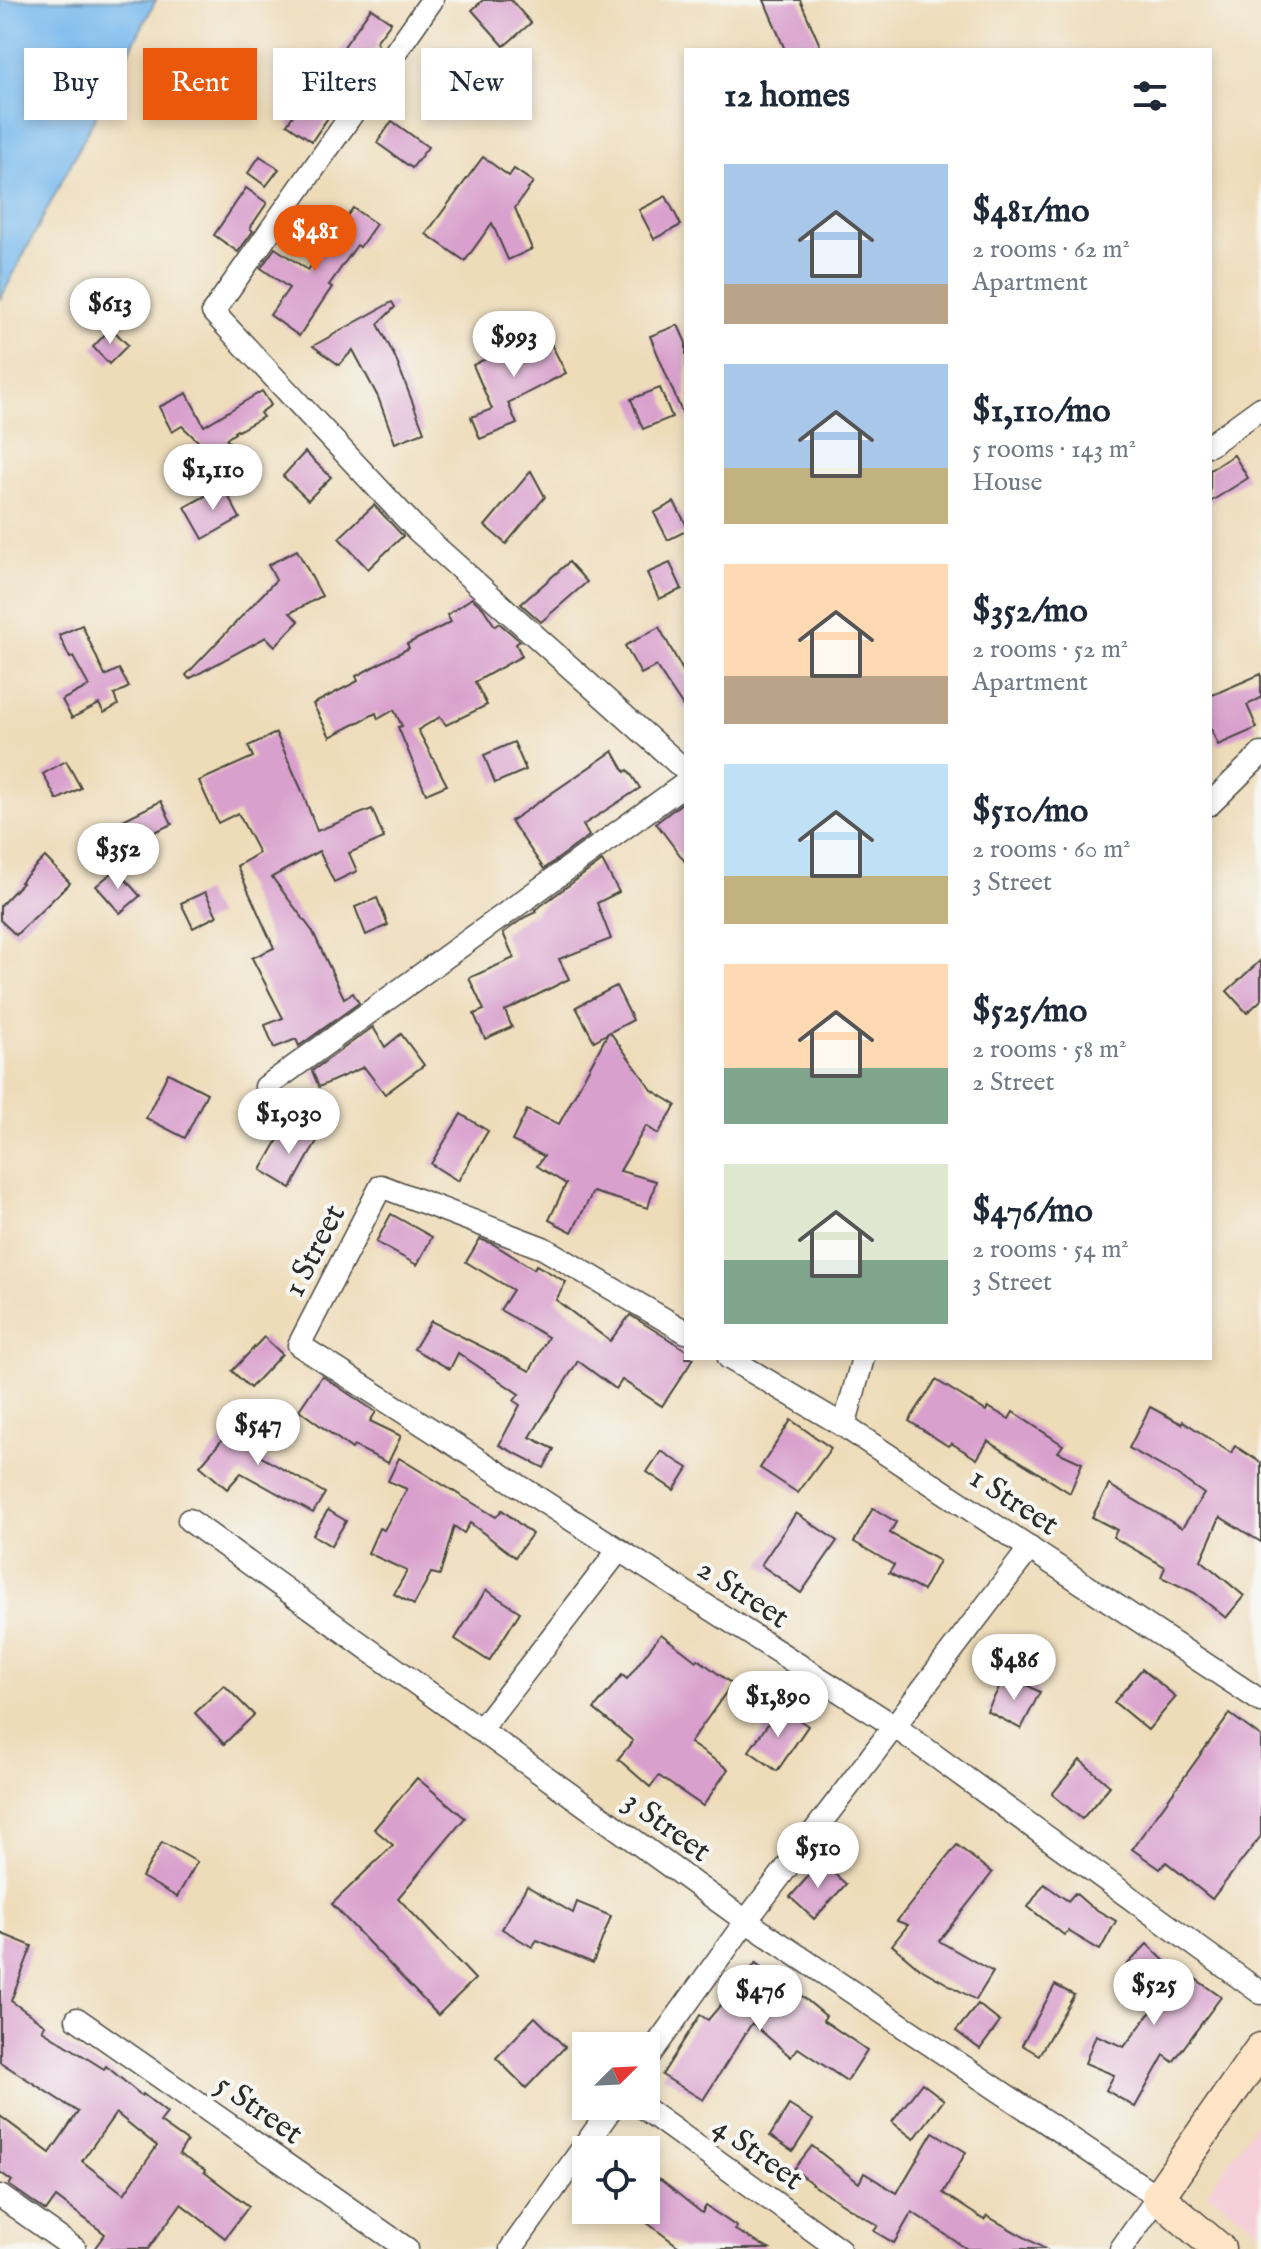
<!DOCTYPE html>
<html lang="en">
<head>
<meta charset="utf-8">
<style>
  :root { --surface:#fff; --page:#f2f2f3; --text:#1f2937; --muted:#747a83; --accent:#ea580c }
  body { margin:0; font-family:"IM FELL English",serif; background:var(--page); color:var(--text); height:100vh; display:flex; flex-direction:column; font-size:30px; white-space:nowrap }
  * { box-sizing:border-box; margin:0 }
  p { font-size:26px; color:var(--muted) }
  .icon { flex:none; width:44px; height:44px; fill:none; stroke:currentColor; stroke-width:2; stroke-linecap:round; stroke-linejoin:round }
  .map { position:relative; flex:1; overflow:hidden }
  .panel { position:absolute; left:684px; top:48px; width:528px; height:1312px; display:flex; flex-direction:column; background:var(--surface); border-radius:0px; box-shadow:0 4px 12px #0003 }
  .panel>* { flex:none }
  .hud { position:absolute; left:24px; top:48px; width:540px; height:72px; display:flex; gap:16px }
  .needle { width:52px; rotate:66deg }
  .tools { position:absolute; left:572px; top:2032px; display:grid; gap:16px }
  .tools a { display:grid; place-items:center; width:88px; height:88px; border-radius:0px; background:var(--surface); box-shadow:0 4px 12px #0003; font-size:40px }
  .price { position:absolute; translate:-50% -68px; padding:0 18px; border-radius:28px; background:#fff; color:#222; font-size:26px; line-height:52px; filter:drop-shadow(0 2px 4px #0008) }
  .price::after { content:''; position:absolute; left:50%; top:48px; width:24px; height:18px; margin-left:-12px; background:inherit; clip-path:polygon(0 0,100% 0,50% 100%) }
  .price.active { background:var(--accent); color:#fff }
  ul { padding:0; list-style:none }
  li { display:flex; align-items:center; gap:24px; height:200px; padding:0 40px }
  li span { display:grid; place-items:center; flex:none; width:224px; height:160px; border-radius:0px; color:#555 }
  li>.icon { margin-inline-start:auto }
  span .icon { width:96px; height:96px; fill:#fffc; stroke-width:1 }
  li b { font-size:34px }
  h2 { display:flex; justify-content:space-between; align-items:center; height:96px; padding:0 40px; font-size:34px }
  .tag { padding:0 28px; border-radius:0px; background:var(--surface); box-shadow:0 4px 12px #0003; font-size:28px; line-height:72px }
  .tag.active { background:var(--accent); color:#fff }
  .map>svg:first-child { display:block }
  .built { fill:#f5cfda }
  .water { fill:#79baee; stroke:#52728c; stroke-width:2 }
  .building { fill:#d9a0cd; fill-rule:evenodd }
  .lines { fill:none; stroke-linecap:round; stroke-linejoin:round }
  .street-casing { stroke:#484640; stroke-width:25 }
  .secondary-casing { stroke:#484640; stroke-width:35 }
  .street { stroke:#fff; stroke-width:22 }
  .secondary { stroke:#ffe4c6; stroke-width:32 }
  .labels { text-anchor:middle; stroke-width:8; stroke-linejoin:round; paint-order:stroke }
  .street-label { font-size:32px; fill:#2b2b2b; stroke:#f6f6f2 }
</style>
</head>
<body>
<div class="map">
<svg width="1261" height="2249" viewBox="0 0 1261 2249">
  <rect width="100%" height="100%" fill="#f6f6f2"/>
  <filter id="ink" filterUnits="userSpaceOnUse"><feTurbulence type="fractalNoise" baseFrequency=".0125" numOctaves="2"/><feDisplacementMap in="SourceGraphic" scale="16" xChannelSelector="R" yChannelSelector="G"/><feConvolveMatrix kernelMatrix="1 2 1 2 8 2 1 2 1" color-interpolation-filters="sRGB"/></filter>
  <filter id="wash" filterUnits="userSpaceOnUse"><feTurbulence type="fractalNoise" baseFrequency=".006" numOctaves="4" result="noise"/><feDisplacementMap in="SourceGraphic" scale="32" xChannelSelector="R" yChannelSelector="G"/><feGaussianBlur stdDeviation="1.8" result="paint"/><feColorMatrix in="noise" values="0 0 0 0 0 0 0 0 0 0 0 0 0 0 0 0 0 1.4 0 .05"/><feComposite in="paint" operator="in"/></filter>
  <g filter="url(#wash)">
    <rect width="100%" height="100%" fill="#eedcb9"/>
    <polygon class="built" points="1261,2115 1261,2230 1207,2193"/>
    <polygon class="water" points="0,0 156,0 0,300"/>
    <g id="blocks">
      <g class="building">
        <polygon points="483,0 511,0 531,23 504,46 472,10"/>
        <polygon points="764,0 800,0 822,50 785,50"/>
        <polygon points="371,8 391,22 376,42 378,44 312,141 287,124 301,104 306,108 330,73 327,71"/>
        <polygon points="392,121 428,147 412,168 377,143"/>
        <polygon points="260,156 279,169 266,186 248,173"/>
        <polygon points="483,157 509,176 514,169 533,182 515,208 532,249 508,260 492,223 465,261 426,234"/>
        <polygon points="246,188 267,203 250,228 253,231 238,252 214,235"/>
        <polygon points="666,196 681,225 654,239 639,210"/>
        <polygon points="353,208 376,224 360,247 357,245 329,285 332,287 299,336 270,315 289,288 261,268 275,248 308,270"/>
        <polygon points="392,302 395,307 378,324 395,357 424,432 395,443 378,397 353,350 339,365 313,346"/>
        <polygon points="678,325 686,343 686,422 650,336"/>
        <polygon points="111,328 128,345 109,364 93,347"/>
        <polygon points="544,330 566,373 508,403 517,424 480,439 471,417 492,409 473,365"/>
        <polygon points="660,388 672,417 643,429 631,399"/>
        <polygon points="262,391 271,405 260,413 263,417 238,431 237,430 234,432 235,433 226,439 237,449 222,464 182,426 172,432 159,407 187,393 204,426"/>
        <polygon points="305,452 331,477 308,500 283,476"/>
        <polygon points="1234,455 1248,478 1210,502 1210,470"/>
        <polygon points="531,471 545,497 506,544 485,526"/>
        <polygon points="223,486 240,518 203,539 185,507"/>
        <polygon points="674,502 686,524 686,531 668,540 654,513"/>
        <polygon points="374,505 403,536 368,569 339,538"/>
        <polygon points="297,550 322,596 290,613 299,621 275,646 266,637 189,679 186,675 276,580 268,565"/>
        <polygon points="569,562 587,582 541,622 521,604"/>
        <polygon points="670,563 682,589 659,599 647,573"/>
        <polygon points="472,598 483,608 495,626 499,623 520,641 516,644 522,656 475,682 487,705 446,725 440,717 418,730 447,785 426,794 398,727 402,726 394,710 378,719 376,713 330,737 313,704 358,681 356,676 409,648 407,644 451,622 447,615"/>
        <polygon points="82,625 105,676 119,669 129,687 114,695 118,705 104,713 99,704 72,718 62,700 89,686 73,657 70,658 59,635"/>
        <polygon points="659,627 686,676 686,711 656,666 641,674 625,646"/>
        <polygon points="1261,674 1261,698 1247,705 1257,728 1218,745 1210,726 1210,696"/>
        <polygon points="276,733 302,791 317,831 372,809 384,838 349,853 357,871 334,882 319,851 272,877 313,932 344,998 353,993 359,1003 299,1046 296,1039 274,1048 265,1025 283,1018 252,958 274,948 237,866 259,853 238,813 218,823 199,781 253,757 248,746"/>
        <polygon points="514,742 526,770 495,783 484,755"/>
        <polygon points="613,751 625,772 628,770 640,788 583,825 589,836 544,869 511,821"/>
        <polygon points="66,761 81,788 57,800 43,774"/>
        <polygon points="686,800 686,863 656,823"/>
        <polygon points="161,801 172,824 133,842 123,820"/>
        <polygon points="45,857 70,883 16,935 0,920 0,906 22,883 20,882"/>
        <polygon points="602,861 619,892 597,903 611,939 559,959 569,979 505,1011 512,1027 485,1039 474,1014 484,1010 469,978 514,958 503,933 525,917 536,912 535,910"/>
        <polygon points="116,869 140,896 120,913 96,886"/>
        <polygon points="205,892 217,916 193,928 181,903"/>
        <polygon points="377,898 388,925 366,935 355,907"/>
        <polygon points="1261,960 1261,1000 1247,1013 1227,991"/>
        <polygon points="616,986 633,1020 610,1032 652,1090 676,1105 658,1134 646,1126 620,1171 656,1181 648,1208 593,1192 572,1232 549,1220 566,1184 537,1166 544,1156 512,1141 527,1110 559,1124 608,1033 594,1041 576,1007"/>
        <polygon points="373,1027 385,1047 401,1034 424,1065 385,1094 364,1067 319,1087 312,1071"/>
        <polygon points="168,1073 207,1093 185,1138 146,1118"/>
        <polygon points="461,1114 488,1131 458,1181 431,1164"/>
        <polygon points="287,1124 317,1141 291,1188 261,1170"/>
        <polygon points="391,1214 432,1237 417,1265 376,1242"/>
        <polygon points="480,1239 493,1244 534,1269 536,1265 566,1282 556,1300 610,1341 630,1315 686,1350 686,1358 694,1358 662,1406 622,1380 616,1389 578,1361 530,1437 554,1449 544,1468 499,1445 520,1405 514,1401 519,1394 458,1353 450,1369 414,1349 431,1321 530,1371 548,1337 500,1310 513,1290 466,1262"/>
        <polygon points="264,1337 282,1354 250,1388 232,1371"/>
        <polygon points="322,1376 376,1412 370,1421 401,1436 388,1463 354,1446 352,1449 299,1410"/>
        <polygon points="936,1380 986,1411 988,1407 1009,1419 1013,1412 1063,1445 1058,1452 1082,1463 1070,1493 988,1441 977,1459 951,1443 948,1446 909,1421"/>
        <polygon points="1150,1407 1182,1424 1183,1421 1231,1453 1235,1446 1261,1463 1261,1542 1220,1517 1201,1560 1244,1596 1226,1618 1195,1593 1161,1577 1165,1567 1113,1537 1117,1530 1092,1517 1109,1485 1182,1528 1204,1494 1179,1476 1129,1448"/>
        <polygon points="251,1417 274,1434 258,1455 325,1493 313,1513 241,1473 227,1489 200,1466 227,1434 234,1440"/>
        <polygon points="791,1420 831,1448 798,1493 760,1468"/>
        <polygon points="661,1451 688,1468 674,1490 647,1472"/>
        <polygon points="399,1458 496,1517 502,1510 532,1534 515,1557 470,1523 464,1533 454,1526 440,1575 431,1573 414,1605 394,1594 407,1571 368,1553 379,1528 384,1530 407,1489 388,1481"/>
        <polygon points="873,1508 896,1522 890,1533 939,1561 923,1591 889,1573 894,1565 854,1542"/>
        <polygon points="328,1510 346,1521 331,1546 313,1535"/>
        <polygon points="796,1513 837,1541 801,1593 761,1565"/>
        <polygon points="486,1590 520,1612 489,1661 455,1639"/>
        <polygon points="661,1634 696,1661 698,1659 732,1684 690,1743 728,1769 703,1806 659,1776 650,1787 618,1759 633,1741 594,1709 622,1675 627,1679"/>
        <polygon points="1142,1669 1176,1697 1148,1730 1114,1702"/>
        <polygon points="1006,1674 1040,1692 1021,1729 987,1711"/>
        <polygon points="224,1685 254,1715 224,1744 195,1713"/>
        <polygon points="780,1707 808,1726 777,1771 749,1751"/>
        <polygon points="1230,1714 1261,1737 1261,1836 1212,1899 1166,1862 1160,1869 1132,1849"/>
        <polygon points="1080,1760 1110,1786 1082,1819 1052,1794"/>
        <polygon points="417,1778 465,1818 398,1898 475,1979 438,2015 332,1904 393,1845 374,1829"/>
        <polygon points="162,1842 197,1862 177,1897 142,1877"/>
        <polygon points="957,1845 992,1873 939,1941 993,1972 976,2000 919,1968 892,1945 908,1925 897,1921"/>
        <polygon points="821,1862 846,1884 814,1919 790,1897"/>
        <polygon points="1044,1884 1068,1901 1075,1893 1090,1906 1116,1921 1100,1950 1068,1931 1064,1935 1028,1907"/>
        <polygon points="527,1886 573,1913 577,1902 611,1916 593,1963 537,1940 532,1947 502,1929"/>
        <path d="M 0,1933 L 32,1946 L 11,2001 L 45,2025 L 42,2030 L 104,2069 L 106,2066 L 142,2096 L 143,2094 L 167,2113 L 160,2122 L 187,2141 L 179,2154 L 205,2170 L 204,2172 L 249,2206 L 225,2238 L 181,2204 L 148,2249 L 94,2249 L 105,2234 L 56,2197 L 46,2211 L 9,2185 L 12,2181 L 0,2172 L 0,2116 L 50,2153 L 78,2112 L 0,2062 ZM 116,2113 L 157,2146 L 124,2194 L 82,2161 Z"/>
        <polygon points="1147,1944 1177,1973 1180,1968 1221,1997 1173,2062 1164,2055 1135,2107 1106,2090 1114,2075 1085,2063 1096,2035 1124,2047 1162,1997 1127,1965"/>
        <polygon points="756,1963 788,1990 791,1987 826,2016 823,2020 867,2050 847,2081 798,2048 791,2057 752,2023 703,2100 662,2075 700,2015 708,2020"/>
        <polygon points="1055,1985 1074,1995 1039,2055 1022,2045"/>
        <polygon points="978,2004 1000,2022 980,2049 956,2031"/>
        <polygon points="535,2017 565,2047 526,2088 496,2058"/>
        <polygon points="922,2083 944,2100 914,2139 892,2122"/>
        <polygon points="789,2105 813,2120 793,2151 770,2136"/>
        <polygon points="933,2132 966,2152 943,2193 984,2220 987,2216 1045,2249 967,2249 912,2212 894,2243 874,2231 878,2226 816,2187 794,2169 812,2146 859,2183 864,2173 897,2193"/>
        <polygon points="646,2174 662,2181 702,2213 706,2206 737,2227 735,2230 769,2249 682,2249 646,2222"/>
      </g>
    </g>
  </g>
  <g filter="url(#ink)">
    <use href="#blocks" fill-opacity="0" stroke="#484640" stroke-width="2"/>
    <g class="lines">
      <g class="street-casing">
        <g id="street">
          <polyline points="432,0 213,312 417,530 686,771"/>
          <polyline points="1210,445 1261,408"/>
          <polyline points="1210,804 1261,754"/>
          <polyline points="266,1087 686,783"/>
          <polyline points="686,1332 543,1248 381,1186 299,1345 894,1726 1261,1993"/>
          <polyline points="729,1358 844,1426 1261,1701"/>
          <polyline points="844,1426 863,1358"/>
          <polyline points="189,1520 746,1921 1158,2197 1121,2249"/>
          <polyline points="480,1730 619,1550"/>
          <polyline points="77,2019 407,2249"/>
          <polyline points="646,2060 746,1921 1030,1548"/>
          <polyline points="641,2106 839,2249"/>
          <polyline points="0,2196 75,2249"/>
          <polyline points="511,2249 613,2106"/>
        </g>
      </g>
      <g class="secondary-casing">
        <polyline id="secondary" points="1219,2249 1158,2197 1261,2049"/>
      </g>
      <use href="#street" class="street"/>
      <use href="#secondary" class="secondary"/>
    </g>
  </g>
  <g class="labels">
    <g class="street-label">
      <text transform="translate(313 1250) rotate(-63)" y="11">1 Street</text>
      <text transform="translate(1015 1500) rotate(33)" y="11">1 Street</text>
      <text transform="translate(744 1592) rotate(33)" y="11">2 Street</text>
      <text transform="translate(668 1825) rotate(36)" y="11">3 Street</text>
      <text transform="translate(260 2108) rotate(35)" y="11">5 Street</text>
      <text transform="translate(759 2152) rotate(36)" y="11">4 Street</text>
    </g>
  </g>
</svg>
<div class="tools">
<a><svg class="needle" viewBox="-14 -14 28 28"><path d="M0-13l5 13h-10z" fill="#e53935"/><path d="M0 13l5-13h-10z" fill="#747a83"/></svg></a>
<a><svg class="icon" aria-label="locate" viewBox="0 0 24 24"><circle cx="12" cy="12" r="6"/><path d="M12 2v4M12 18v4M2 12h4M18 12h4"/></svg></a>
</div>
<b class="price active" style="left:315px;top:273px">$481</b>
<b class="price" style="left:110px;top:346px">$613</b>
<b class="price" style="left:514px;top:379px">$993</b>
<b class="price" style="left:213px;top:512px">$1,110</b>
<b class="price" style="left:118px;top:891px">$352</b>
<b class="price" style="left:289px;top:1156px">$1,030</b>
<b class="price" style="left:258px;top:1467px">$547</b>
<b class="price" style="left:1014px;top:1702px">$486</b>
<b class="price" style="left:778px;top:1739px">$1,890</b>
<b class="price" style="left:818px;top:1890px">$510</b>
<b class="price" style="left:1154px;top:2027px">$525</b>
<b class="price" style="left:760px;top:2033px">$476</b>
<div class="hud">
<a class="tag">Buy</a>
<a class="tag active">Rent</a>
<a class="tag">Filters</a>
<a class="tag">New</a>
</div>
<section class="panel">
<h2>12 homes<svg class="icon" aria-label="filters" viewBox="0 0 24 24"><path d="M4 7h16M4 17h16"/><circle cx="9" cy="7" r="2"/><circle cx="15" cy="17" r="2"/></svg></h2>
<ul>
<li><span style="background:linear-gradient(#a9c7e8 75%,#b9a48a 0)"><svg class="icon" aria-label="home" viewBox="0 0 24 24"><path d="M3 11l9-7 9 7M6 9v11h12V9"/></svg></span><div><b>$481/mo</b><p>2 rooms · 62 m²</p><p>Apartment</p></div></li>
<li><span style="background:linear-gradient(#a9c7e8 65%,#c2b280 0)"><svg class="icon" aria-label="home" viewBox="0 0 24 24"><path d="M3 11l9-7 9 7M6 9v11h12V9"/></svg></span><div><b>$1,110/mo</b><p>5 rooms · 143 m²</p><p>House</p></div></li>
<li><span style="background:linear-gradient(#ffd9b3 70%,#b9a48a 0)"><svg class="icon" aria-label="home" viewBox="0 0 24 24"><path d="M3 11l9-7 9 7M6 9v11h12V9"/></svg></span><div><b>$352/mo</b><p>2 rooms · 52 m²</p><p>Apartment</p></div></li>
<li><span style="background:linear-gradient(#bfe0f5 70%,#c2b280 0)"><svg class="icon" aria-label="home" viewBox="0 0 24 24"><path d="M3 11l9-7 9 7M6 9v11h12V9"/></svg></span><div><b>$510/mo</b><p>2 rooms · 60 m²</p><p>3 Street</p></div></li>
<li><span style="background:linear-gradient(#ffd9b3 65%,#7fa58c 0)"><svg class="icon" aria-label="home" viewBox="0 0 24 24"><path d="M3 11l9-7 9 7M6 9v11h12V9"/></svg></span><div><b>$525/mo</b><p>2 rooms · 58 m²</p><p>2 Street</p></div></li>
<li><span style="background:linear-gradient(#dfe7d0 60%,#7fa58c 0)"><svg class="icon" aria-label="home" viewBox="0 0 24 24"><path d="M3 11l9-7 9 7M6 9v11h12V9"/></svg></span><div><b>$476/mo</b><p>2 rooms · 54 m²</p><p>3 Street</p></div></li>
</ul>
</section>
</div>
</body>
</html>
